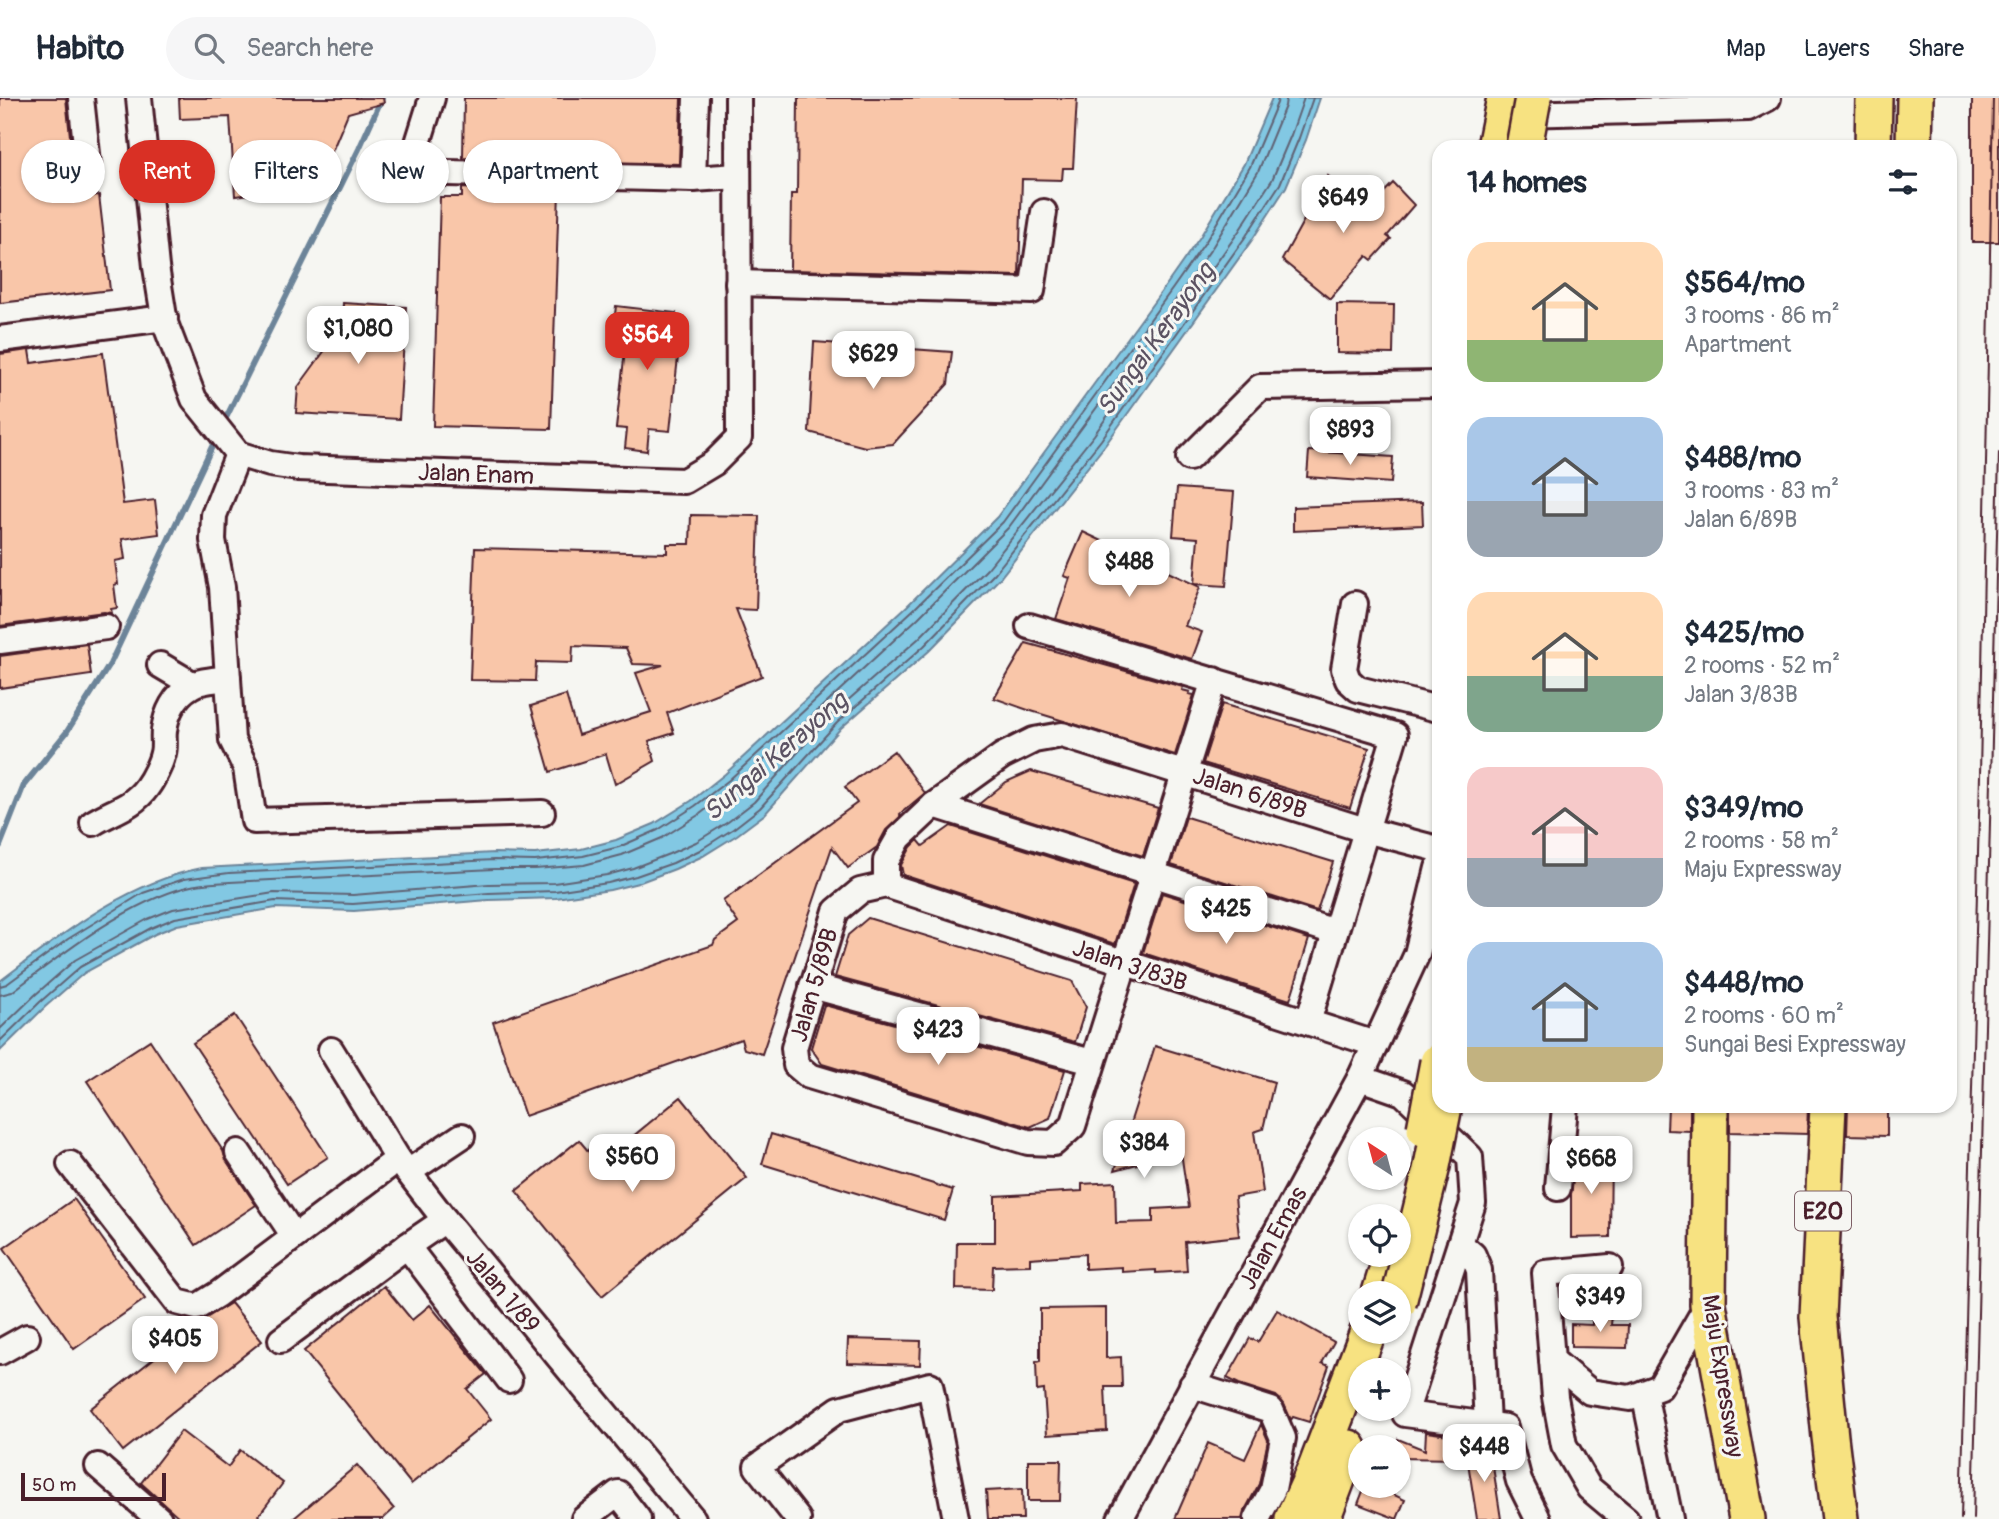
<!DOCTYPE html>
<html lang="en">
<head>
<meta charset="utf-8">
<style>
  :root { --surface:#fff; --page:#f6f6f7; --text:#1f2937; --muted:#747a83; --line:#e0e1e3; --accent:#d93025 }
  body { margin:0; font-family:Pangolin,sans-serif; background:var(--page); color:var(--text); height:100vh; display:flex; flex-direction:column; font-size:26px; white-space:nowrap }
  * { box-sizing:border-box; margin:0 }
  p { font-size:23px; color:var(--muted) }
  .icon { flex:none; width:38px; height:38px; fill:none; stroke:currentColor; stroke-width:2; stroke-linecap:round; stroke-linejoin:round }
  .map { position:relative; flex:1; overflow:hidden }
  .side { position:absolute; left:1432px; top:42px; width:525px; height:973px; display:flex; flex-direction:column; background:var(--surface); border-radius:21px; box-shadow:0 2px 5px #0004 }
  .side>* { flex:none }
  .guide { position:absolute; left:21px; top:42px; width:665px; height:63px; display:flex; gap:14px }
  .needle { width:46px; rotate:324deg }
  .buttons { position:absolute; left:1348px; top:1029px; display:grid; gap:14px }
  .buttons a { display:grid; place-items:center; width:63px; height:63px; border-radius:50%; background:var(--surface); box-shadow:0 2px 5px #0004; font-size:35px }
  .scale { position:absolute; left:21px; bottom:18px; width:145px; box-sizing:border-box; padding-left:7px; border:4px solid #4a1f2b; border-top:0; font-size:19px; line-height:24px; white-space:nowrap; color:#4a1f2b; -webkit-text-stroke:5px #f6f6f2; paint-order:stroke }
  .price { position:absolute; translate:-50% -60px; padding:0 16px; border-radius:14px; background:#fff; color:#222; font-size:23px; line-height:46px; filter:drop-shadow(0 2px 4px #0008) }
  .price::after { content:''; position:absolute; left:50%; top:42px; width:21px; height:16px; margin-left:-10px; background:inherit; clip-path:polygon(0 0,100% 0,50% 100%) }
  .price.active { background:var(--accent); color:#fff }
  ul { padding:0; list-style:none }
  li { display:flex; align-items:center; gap:21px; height:175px; padding:0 35px }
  li span { display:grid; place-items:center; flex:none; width:196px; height:140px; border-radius:21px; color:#555 }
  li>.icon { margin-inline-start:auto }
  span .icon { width:84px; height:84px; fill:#fffc; stroke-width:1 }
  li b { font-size:30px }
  h2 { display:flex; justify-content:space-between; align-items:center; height:84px; padding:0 35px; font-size:30px }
  .chip { padding:0 24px; border-radius:32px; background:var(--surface); box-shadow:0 2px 5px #0004; font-size:24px; line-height:63px }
  .chip.active { background:var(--accent); color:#fff }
  header { display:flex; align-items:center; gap:42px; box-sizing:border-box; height:98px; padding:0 35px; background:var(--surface); border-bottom:2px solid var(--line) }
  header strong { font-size:33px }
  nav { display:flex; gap:38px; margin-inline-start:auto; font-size:24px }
  .search { width:490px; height:63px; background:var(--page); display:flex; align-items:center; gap:18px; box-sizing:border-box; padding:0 24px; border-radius:38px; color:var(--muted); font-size:26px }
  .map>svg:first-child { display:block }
  .water { fill:#82c8e3; stroke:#6c8499; stroke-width:2 }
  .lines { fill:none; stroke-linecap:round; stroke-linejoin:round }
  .shore { stroke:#606375; stroke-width:2 }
  .stream { stroke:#6c8499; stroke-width:6 }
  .building { fill:#f9c6a9; stroke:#4a1f2b; stroke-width:2 }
  .minor-casing { stroke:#4a1f2b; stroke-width:30 }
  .highway-casing { stroke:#4a1f2b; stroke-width:40 }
  .minor { stroke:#f6f6f2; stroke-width:24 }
  .highway { stroke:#f7e281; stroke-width:35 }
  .tram { stroke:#4a1f2b; stroke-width:2 }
  .highway-bridge-casing { stroke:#4a1f2b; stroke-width:40; stroke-linecap:butt }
  .highway-bridge { stroke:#f7e281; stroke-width:35 }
  .labels { text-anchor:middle; stroke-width:6; stroke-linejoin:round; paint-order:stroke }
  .shield { fill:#f6f6f2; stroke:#7e6067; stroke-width:2 }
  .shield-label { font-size:23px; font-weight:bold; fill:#4a1f2b }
  .street-label { font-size:24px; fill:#4a1f2b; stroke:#f6f6f2 }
  .water-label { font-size:26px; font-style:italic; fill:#5b5262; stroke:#f6f6f2 }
</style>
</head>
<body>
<header>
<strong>Habito</strong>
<div class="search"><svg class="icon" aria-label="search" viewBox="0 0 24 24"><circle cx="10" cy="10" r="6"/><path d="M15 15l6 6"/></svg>Search here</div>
<nav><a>Map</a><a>Layers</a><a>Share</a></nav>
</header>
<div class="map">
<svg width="1999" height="1421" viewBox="0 0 1999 1421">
  <rect width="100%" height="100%" fill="#f6f6f2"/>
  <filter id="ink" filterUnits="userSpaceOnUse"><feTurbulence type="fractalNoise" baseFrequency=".0143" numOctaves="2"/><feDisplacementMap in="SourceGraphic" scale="14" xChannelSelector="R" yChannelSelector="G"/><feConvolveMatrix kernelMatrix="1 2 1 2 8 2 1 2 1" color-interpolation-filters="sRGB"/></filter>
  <g filter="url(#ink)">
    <path class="water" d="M 1272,0 L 1320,0 L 1306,42 L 1286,89 L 1252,142 L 1106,346 L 1000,480 L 929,553 L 841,630 L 765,716 L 737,737 L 703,758 L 675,771 L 638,785 L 610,792 L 556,800 L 489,802 L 354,813 L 276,810 L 177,827 L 155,836 L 84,875 L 45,909 L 0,953 L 0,883 C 61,837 125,785 202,770 L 494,755 L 535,756 L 581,751 L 616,742 L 654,726 L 691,703 L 725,676 L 907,508 L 997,419 L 1167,186 L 1200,139 L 1244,66 Z"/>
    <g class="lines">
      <g class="shore">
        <polyline points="0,888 7,886 68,841 143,795 184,781 229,775 494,762 535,763 583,758 619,749 658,732 695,708 729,682 912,513 1003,424 1173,190 1206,143 1250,69 1277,5 1278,0"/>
        <path d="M 0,897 L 12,894 C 62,856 126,805 187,789 C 201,785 215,785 230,784 L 494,771 L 535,771 L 584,767 L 622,757 L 662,740 L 700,716 L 735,689 L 918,520 L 1009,429 L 1180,196 L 1213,148 L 1258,74 L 1285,8 L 1286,0"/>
        <polyline points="0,931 35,897 75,862 148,821 173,811 274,795 353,797 489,786 554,785 607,777 633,770 669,756 696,744 728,724 754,704 830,618 918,541 988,470 1094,337 1239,133 1272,82 1291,37 1304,0"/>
        <polyline points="0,943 40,904 80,869 151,830 175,820 275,803 353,806 489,795 555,793 608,785 636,778 673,765 700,752 733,731 760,710 837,625 924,548 995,475 1101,342 1246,138 1280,86 1299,40 1313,0"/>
      </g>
      <g class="stream">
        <polyline points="223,326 359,51 382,0"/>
        <polyline points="0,748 24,687 66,635 110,566 217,338"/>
      </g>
    </g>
    <g class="building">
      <polygon points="0,0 66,0 73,67 76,73 80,77 82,99 99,97 110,192 0,205"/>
      <polygon points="179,0 383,0 384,5 348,15 318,87 235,98 230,19 180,21"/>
      <polygon points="464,0 681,0 679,66 463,60"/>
      <polygon points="798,0 1077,0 1073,70 1063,70 1062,82 1022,81 1019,178 790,172 791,96 797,96"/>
      <rect x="1972" y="0" width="27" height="144"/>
      <polygon points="1328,78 1365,114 1393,85 1414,107 1387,138 1391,141 1372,162 1367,158 1330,201 1282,162"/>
      <polygon points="462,90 559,93 551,331 433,328 440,99 462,99"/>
      <polygon points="343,205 406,209 399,321 296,315 298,289 328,248 329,222 342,223"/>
      <polygon points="1337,206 1394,207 1393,256 1337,255"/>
      <polygon points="616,208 676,215 675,222 682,222 670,333 649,331 647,353 625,350 627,331 616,330 626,244 612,242"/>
      <polygon points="814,244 952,254 948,286 893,346 865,349 809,334"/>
      <polygon points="29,252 31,265 103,255 123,406 155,402 159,436 122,441 125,461 115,463 118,486 114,487 117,510 111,511 112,515 104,514 0,528 0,256"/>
      <polygon points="1309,353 1393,359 1391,385 1307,379"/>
      <polygon points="1177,390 1234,394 1226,488 1194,486 1198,440 1173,438"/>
      <polygon points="1422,404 1423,427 1293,433 1293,409"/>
      <polygon points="691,417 759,418 756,512 736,511 762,578 667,615 674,635 649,643 655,663 615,686 606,656 550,674 531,608 566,597 578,637 651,614 636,575 663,567 633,566 626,550 573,548 572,565 536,564 535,583 470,582 475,450 667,455 667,446 690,446"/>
      <polygon points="1083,434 1200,489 1185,528 1202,534 1192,561 1056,521 1070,480 1064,478"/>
      <polygon points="1026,545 1183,589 1182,592 1190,594 1189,596 1194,597 1175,657 1028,612 994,600"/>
      <polygon points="87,546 91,577 0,590 0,558"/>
      <polygon points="1222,606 1369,650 1350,710 1203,665"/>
      <polygon points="894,653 925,695 900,716 901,718 886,732 877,749 848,770 832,749 762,956 744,951 741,941 525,1018 493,924 713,847 715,842 738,825 723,803 857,705 845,689"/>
      <polygon points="1031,673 1158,710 1143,758 979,706 1006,684"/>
      <polygon points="1186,719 1333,764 1317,813 1171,767"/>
      <polygon points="951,728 1134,786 1115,846 903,777 901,767 911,749 918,742 923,748"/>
      <polygon points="1162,795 1309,841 1290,902 1143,855"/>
      <polygon points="868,820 1072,883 1086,909 1075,944 835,879 848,837"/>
      <polygon points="824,907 1065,972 1050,1020 1030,1029 822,966 811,950"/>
      <polygon points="235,917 328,1059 287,1086 193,945"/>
      <polygon points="150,942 223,1053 226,1062 256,1107 196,1147 87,983"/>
      <polygon points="1155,948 1274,984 1263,1031 1254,1034 1263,1094 1235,1099 1239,1138 1185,1144 1187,1173 1156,1175 1156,1172 1122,1174 1122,1169 1085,1171 1085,1156 1030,1160 1030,1167 993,1168 992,1192 956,1191 957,1144 995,1144 995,1098 1082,1093 1082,1086 1115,1084 1116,1125 1153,1124 1153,1111 1189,1109 1181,1054 1115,1072"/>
      <polygon points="681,999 747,1080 602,1198 516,1093 579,1042 599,1066"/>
      <polygon points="1668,1008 1690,1008 1690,1033 1667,1032"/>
      <polygon points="1730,1008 1808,1008 1807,1036 1730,1034"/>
      <polygon points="1848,1008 1887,1008 1887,1038 1847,1037"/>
      <polygon points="771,1036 953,1092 944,1122 762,1066"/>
      <polygon points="1576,1056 1611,1056 1610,1139 1571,1140 1571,1096"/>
      <polygon points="74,1101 145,1201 74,1251 4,1150"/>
      <polygon points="384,1188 412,1222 430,1207 486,1276 467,1291 491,1321 411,1386 304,1253"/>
      <polygon points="231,1205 262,1243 123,1353 90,1311 201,1223"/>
      <polygon points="1106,1210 1106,1260 1121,1259 1122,1289 1105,1289 1107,1333 1047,1337 1044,1292 1037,1293 1036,1264 1040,1263 1040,1211"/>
      <polygon points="1277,1212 1334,1244 1322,1265 1329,1268 1309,1324 1293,1319 1291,1322 1284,1306 1276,1298 1239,1286 1227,1280 1250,1240 1258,1244"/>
      <polygon points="1592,1217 1612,1217 1611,1227 1628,1227 1627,1250 1571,1249 1571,1226 1592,1227"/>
      <polygon points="848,1241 921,1243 920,1267 847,1265"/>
      <polygon points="1261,1326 1268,1342 1259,1386 1244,1414 1242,1421 1175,1421 1208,1345 1245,1361"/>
      <polygon points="181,1333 228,1369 240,1352 283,1385 256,1421 181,1421 141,1385"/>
      <polygon points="1426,1334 1456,1338 1456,1361 1398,1360 1398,1341 1425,1352"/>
      <polygon points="1490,1349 1501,1421 1477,1421 1466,1352"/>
      <polygon points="1028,1362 1061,1362 1060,1403 1028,1403"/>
      <polygon points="357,1367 394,1411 383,1421 293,1421"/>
      <polygon points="1365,1388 1393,1388 1390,1395 1405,1402 1397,1421 1358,1406"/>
      <polygon points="1022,1391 1023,1421 988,1421 986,1393"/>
    </g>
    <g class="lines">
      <g class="minor-casing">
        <g id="minor">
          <polyline points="81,0 88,65"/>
          <polyline points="139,0 156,169 165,225 194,301 238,356 270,366 298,370 684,383 714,365 739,340 738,0"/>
          <polyline points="432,0 409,74 693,81 738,78"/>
          <polyline points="1520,16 1748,10 1768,0"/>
          <polyline points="693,81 696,0"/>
          <polyline points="738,185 1032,193 1044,114"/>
          <polyline points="0,241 165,220"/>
          <polyline points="238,356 214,417 213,442 222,489 232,642 246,670 254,723 542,715"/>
          <polyline points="1189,360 1260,289 1438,286"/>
          <polyline points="1355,506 1344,571 1348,582 1358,591 1438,611"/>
          <polyline points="1029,528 1395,637 1308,924"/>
          <polyline points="0,543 106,529"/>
          <polyline points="160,567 192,586"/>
          <polyline points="1214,582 1073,1028 1054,1045 1028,1044 809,978 796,967 794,950 836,813 860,793 886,787 886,763 899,740 934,707 1002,658 1034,642 1062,637 1365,732 1438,751"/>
          <polyline points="934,707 1335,834"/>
          <path d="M 93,725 C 112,713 133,709 147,689 C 153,681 161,665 163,655 C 165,648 163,640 164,633 C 166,615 175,597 191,588 C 200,582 217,582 228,580"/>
          <polyline points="886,787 1375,946"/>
          <polyline points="812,888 1092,964"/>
          <polyline points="331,952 398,1061 445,1122 693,1421"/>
          <polyline points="1360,980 1403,995 1470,1059 1473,1105 1405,1316 1505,1329 1519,1383 1538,1421"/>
          <polyline points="238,1054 294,1138"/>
          <polyline points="70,1066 177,1204 197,1209 218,1196 398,1061"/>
          <polyline points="408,1074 462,1038"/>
          <polyline points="1558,1090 1565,1008"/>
          <polyline points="1460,1146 1473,1157 1479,1172 1487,1326"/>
          <polyline points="407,1148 509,1282"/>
          <polyline points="1610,1169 1545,1175 1555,1299 1564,1347 1589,1390 1626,1421"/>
          <polyline points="281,1242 407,1148 445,1122"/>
          <polyline points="0,1254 27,1239"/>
          <polyline points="1552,1262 1590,1294 1630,1300 1660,1289 1708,1206"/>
          <polyline points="1192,1287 1271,1312 1283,1340 1273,1391 1257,1421"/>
          <polyline points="1644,1295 1670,1421"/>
          <polyline points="98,1368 159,1421"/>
          <polyline points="584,1421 618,1395 638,1421"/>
          <polyline points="798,1421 757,1369 839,1311 930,1287 956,1421"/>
          <polyline points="1120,1421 1360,980 1417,856 1438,770"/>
        </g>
      </g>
      <g class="highway-casing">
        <g id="highway">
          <polyline points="1495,49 1505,0"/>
          <polyline points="1873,49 1874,0"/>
          <polyline points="1914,49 1915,0"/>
          <polyline points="1710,1008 1708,1206 1747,1421"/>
          <polyline points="1828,1008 1818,1219 1830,1339 1840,1421"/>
          <polyline points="1380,1195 1392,1157"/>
          <polyline points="1293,1421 1316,1370 1368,1234"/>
          <polyline points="1322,1421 1349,1350"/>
        </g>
      </g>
      <use href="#minor" class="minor"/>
      <use href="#highway" class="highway"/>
      <g class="tram">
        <polyline points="1961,1421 1980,677 1993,0"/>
        <polyline points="1973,1421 1999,355"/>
      </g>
      <g class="highway-bridge-casing">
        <g id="highway-bridge">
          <polyline points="1524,49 1533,0"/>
          <polyline points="1425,1031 1438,964"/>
          <polyline points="1398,1205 1432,1068 1444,1008"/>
        </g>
      </g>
      <use href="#highway-bridge" class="highway-bridge"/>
    </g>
  </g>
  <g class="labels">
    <rect class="shield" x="1795" y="1093.5" width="56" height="39" rx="5"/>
    <g class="shield-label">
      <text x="1823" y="1121">E20</text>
    </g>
    <g class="street-label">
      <text transform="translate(476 376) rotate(2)" y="8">Jalan Enam</text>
      <text transform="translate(1250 695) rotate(18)" y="8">Jalan 6/89B</text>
      <text transform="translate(1130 867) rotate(18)" y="8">Jalan 3/83B</text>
      <text transform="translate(814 887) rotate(-74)" y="8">Jalan 5/89B</text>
      <text transform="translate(1273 1140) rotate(-61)" y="8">Jalan Emas</text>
      <text transform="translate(503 1193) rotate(50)" y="8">Jalan 1/89</text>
      <text transform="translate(1723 1278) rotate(81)" y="8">Maju Expressway</text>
    </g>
    <g class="water-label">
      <text transform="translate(1155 241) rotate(-54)" y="9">Sungai Kerayong</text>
      <text transform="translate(775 658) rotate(-41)" y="9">Sungai Kerayong</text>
    </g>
  </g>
</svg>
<div class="buttons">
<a><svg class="needle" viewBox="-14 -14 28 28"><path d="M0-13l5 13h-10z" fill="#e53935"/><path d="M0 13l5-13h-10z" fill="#747a83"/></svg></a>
<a><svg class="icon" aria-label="locate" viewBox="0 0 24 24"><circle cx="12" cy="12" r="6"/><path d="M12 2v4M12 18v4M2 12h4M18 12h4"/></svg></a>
<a><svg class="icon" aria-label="layers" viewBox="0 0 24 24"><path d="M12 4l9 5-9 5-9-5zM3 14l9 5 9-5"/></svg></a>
<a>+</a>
<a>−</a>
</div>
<div class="scale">50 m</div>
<b class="price" style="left:1343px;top:137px">$649</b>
<b class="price" style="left:358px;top:268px">$1,080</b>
<b class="price active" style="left:647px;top:274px">$564</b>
<b class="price" style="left:873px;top:293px">$629</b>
<b class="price" style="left:1350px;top:369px">$893</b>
<b class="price" style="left:1129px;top:501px">$488</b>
<b class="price" style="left:1226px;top:848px">$425</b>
<b class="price" style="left:938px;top:969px">$423</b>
<b class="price" style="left:1144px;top:1082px">$384</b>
<b class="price" style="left:632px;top:1096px">$560</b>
<b class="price" style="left:1591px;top:1098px">$668</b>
<b class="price" style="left:1600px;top:1236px">$349</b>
<b class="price" style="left:175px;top:1278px">$405</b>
<b class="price" style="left:1484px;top:1386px">$448</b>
<div class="guide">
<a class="chip">Buy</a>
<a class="chip active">Rent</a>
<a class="chip">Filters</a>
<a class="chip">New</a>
<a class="chip">Apartment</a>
</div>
<section class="side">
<h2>14 homes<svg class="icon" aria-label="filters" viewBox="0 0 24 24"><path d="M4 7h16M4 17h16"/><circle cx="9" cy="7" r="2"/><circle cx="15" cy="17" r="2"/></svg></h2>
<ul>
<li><span style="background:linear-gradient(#ffd9b3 70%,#8fb573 0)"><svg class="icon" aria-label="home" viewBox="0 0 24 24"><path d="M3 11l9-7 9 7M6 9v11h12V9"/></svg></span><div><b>$564/mo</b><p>3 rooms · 86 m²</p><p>Apartment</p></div></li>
<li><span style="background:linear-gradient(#a9c7e8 60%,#9aa5b1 0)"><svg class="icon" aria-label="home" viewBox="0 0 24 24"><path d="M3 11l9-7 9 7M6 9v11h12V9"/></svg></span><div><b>$488/mo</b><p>3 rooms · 83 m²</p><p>Jalan 6/89B</p></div></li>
<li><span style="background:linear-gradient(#ffd9b3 60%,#7fa58c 0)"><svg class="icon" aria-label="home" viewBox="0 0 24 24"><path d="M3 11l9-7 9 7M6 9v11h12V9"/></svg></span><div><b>$425/mo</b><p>2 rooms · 52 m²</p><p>Jalan 3/83B</p></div></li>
<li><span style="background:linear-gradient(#f6c9c9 65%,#9aa5b1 0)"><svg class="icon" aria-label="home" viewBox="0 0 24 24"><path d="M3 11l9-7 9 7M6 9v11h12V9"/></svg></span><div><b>$349/mo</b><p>2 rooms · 58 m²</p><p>Maju Expressway</p></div></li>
<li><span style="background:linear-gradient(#a9c7e8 75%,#c2b280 0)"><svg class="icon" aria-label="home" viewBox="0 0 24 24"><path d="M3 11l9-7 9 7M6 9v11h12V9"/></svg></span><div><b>$448/mo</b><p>2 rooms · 60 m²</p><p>Sungai Besi Expressway</p></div></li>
</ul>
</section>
</div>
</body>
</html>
